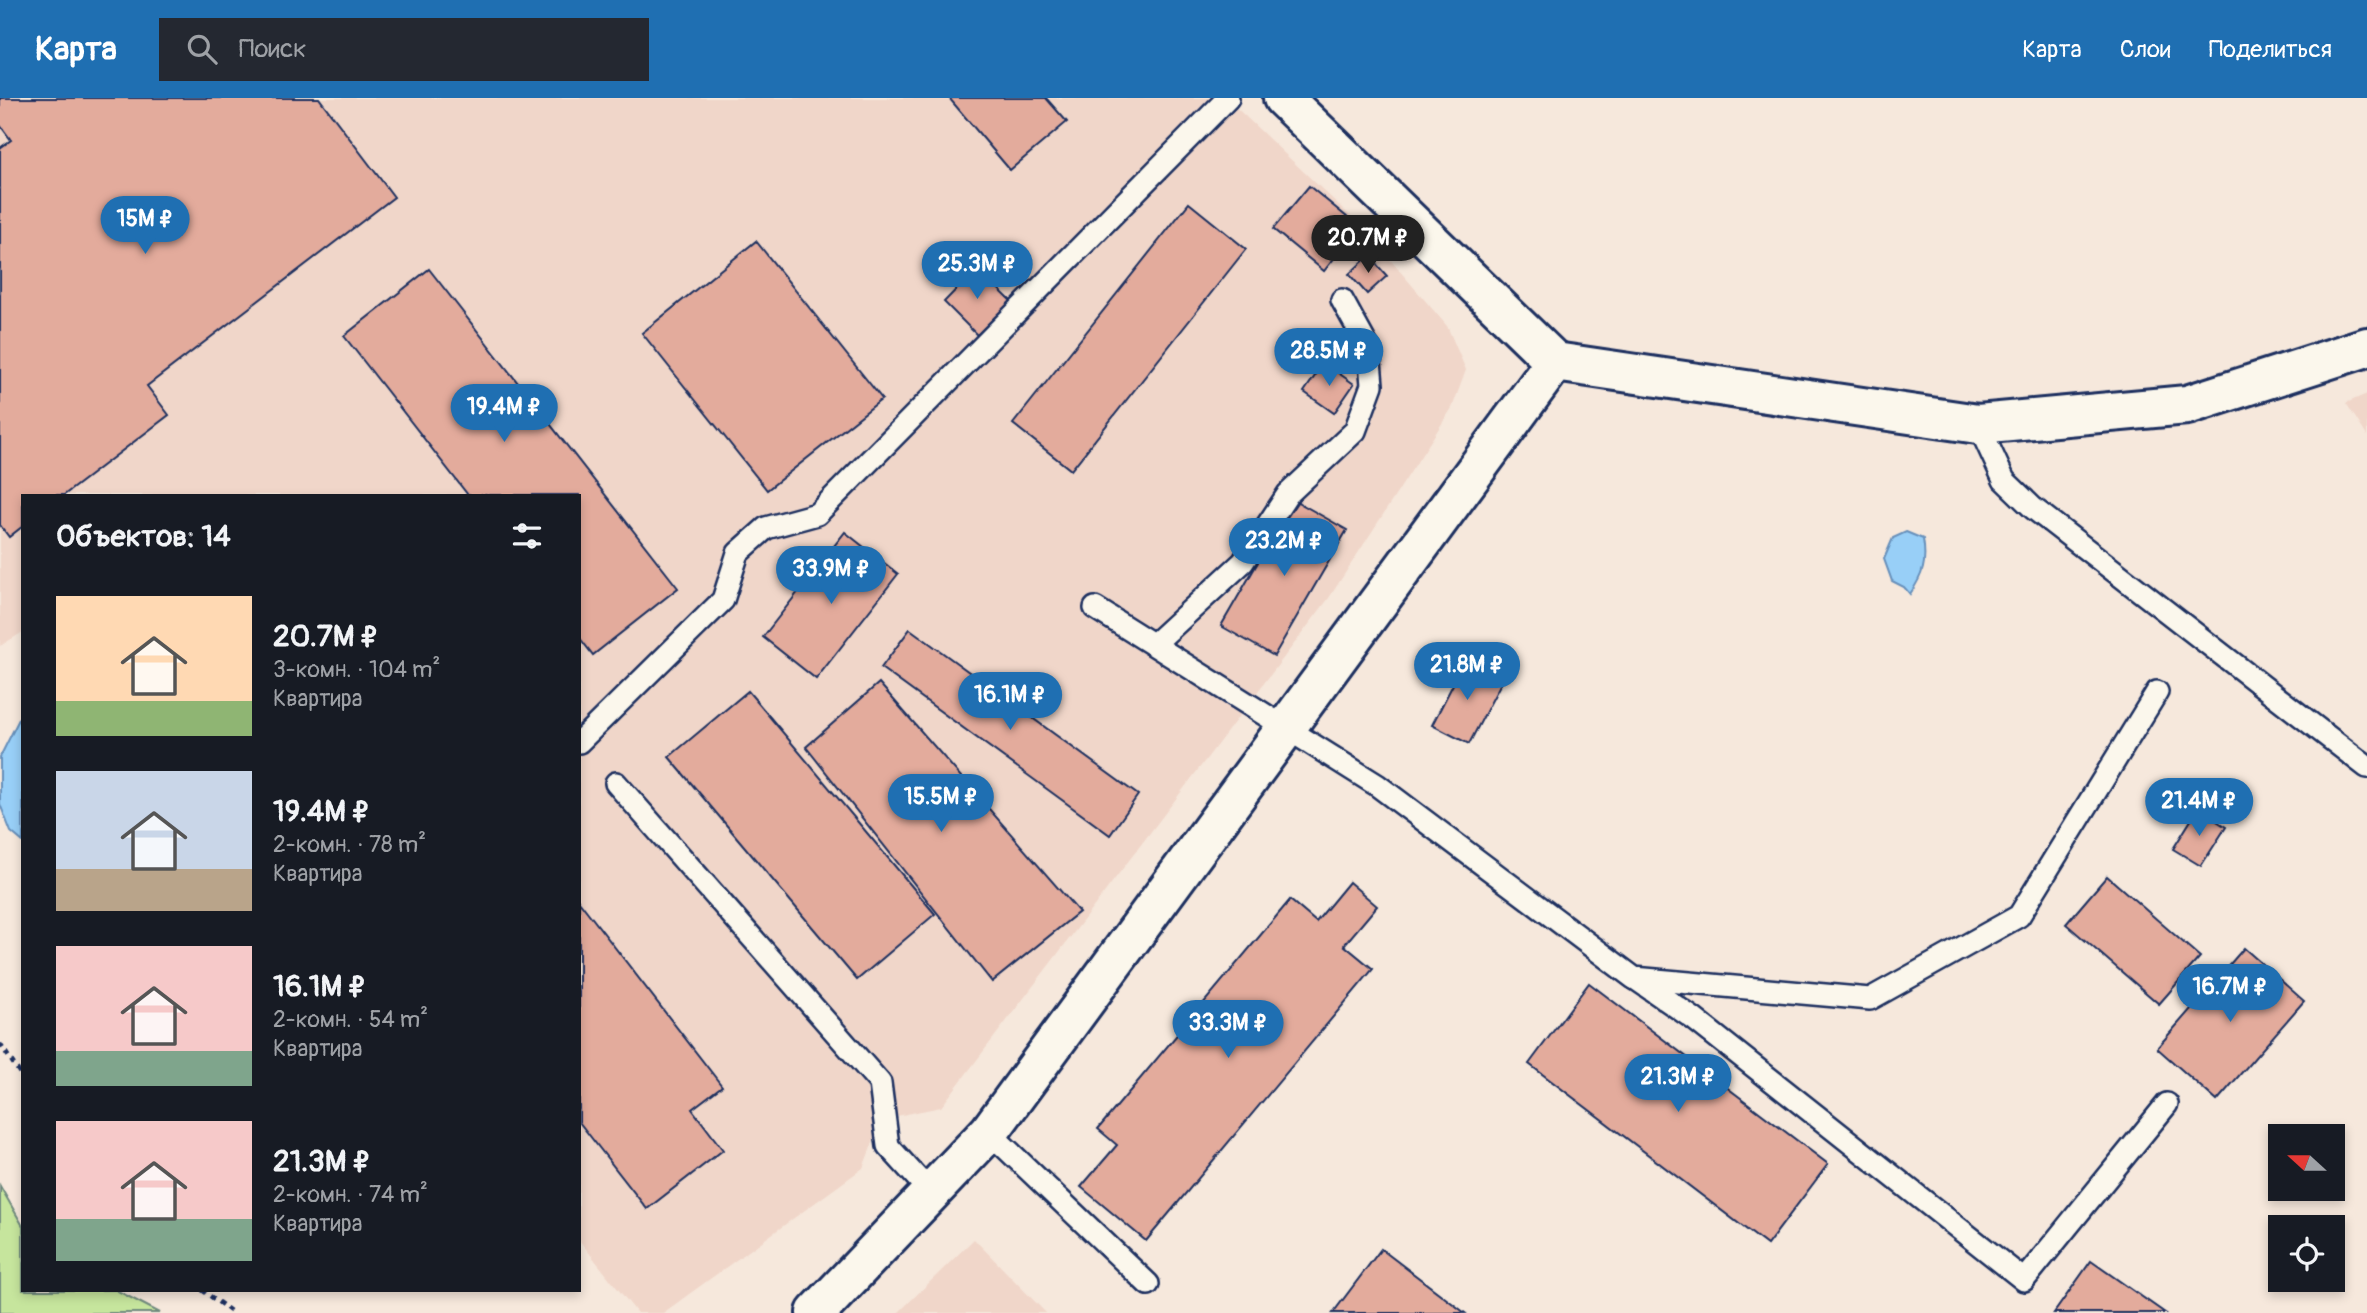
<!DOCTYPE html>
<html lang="ru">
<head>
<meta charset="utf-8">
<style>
  :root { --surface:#171b24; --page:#242831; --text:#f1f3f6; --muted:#9ea1a6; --accent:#1f6fb2 }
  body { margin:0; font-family:Pangolin,sans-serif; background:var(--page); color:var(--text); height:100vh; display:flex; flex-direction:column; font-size:26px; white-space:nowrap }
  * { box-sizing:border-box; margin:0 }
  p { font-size:23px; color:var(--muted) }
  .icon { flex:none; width:38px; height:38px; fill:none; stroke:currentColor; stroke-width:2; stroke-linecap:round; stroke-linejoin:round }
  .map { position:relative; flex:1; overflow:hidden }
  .details { position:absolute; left:21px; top:396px; width:560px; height:798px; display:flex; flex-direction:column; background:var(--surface); border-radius:0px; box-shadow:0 4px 10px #0003 }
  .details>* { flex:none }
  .needle { width:46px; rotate:291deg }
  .buttons { position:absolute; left:2268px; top:1026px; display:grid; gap:14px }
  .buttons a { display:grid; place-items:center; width:77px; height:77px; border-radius:0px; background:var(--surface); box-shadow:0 4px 10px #0003; font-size:35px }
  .price { position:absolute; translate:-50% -60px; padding:0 16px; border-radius:24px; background:var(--accent); color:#fff; font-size:23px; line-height:46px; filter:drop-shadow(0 2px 4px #0008) }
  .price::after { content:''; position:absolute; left:50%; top:42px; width:21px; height:16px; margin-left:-10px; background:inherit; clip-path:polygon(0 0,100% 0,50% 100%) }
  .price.active { background:#222; color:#fff }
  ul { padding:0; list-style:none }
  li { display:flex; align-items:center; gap:21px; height:175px; padding:0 35px }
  li span { display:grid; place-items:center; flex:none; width:196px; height:140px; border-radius:0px; color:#555 }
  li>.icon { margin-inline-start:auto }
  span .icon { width:84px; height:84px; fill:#fffc; stroke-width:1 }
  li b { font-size:30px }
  h2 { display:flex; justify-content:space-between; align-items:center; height:84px; padding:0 35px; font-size:30px }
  header { display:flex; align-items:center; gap:42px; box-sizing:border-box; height:98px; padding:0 35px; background:var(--accent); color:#fff }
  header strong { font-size:33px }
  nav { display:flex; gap:38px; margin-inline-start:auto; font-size:24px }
  .search { width:490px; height:63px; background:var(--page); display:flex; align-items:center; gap:18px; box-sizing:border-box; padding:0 24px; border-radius:0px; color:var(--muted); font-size:26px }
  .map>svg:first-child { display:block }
  .built { fill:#f0d6c9 }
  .green { fill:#c6e59d; stroke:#708a7e; stroke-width:2 }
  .water { fill:#98cff7; stroke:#668fba; stroke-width:2 }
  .building { fill:#e3ab9c; stroke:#1b2f5e; stroke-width:2 }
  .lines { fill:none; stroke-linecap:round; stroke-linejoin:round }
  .lane-casing { stroke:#1b2f5e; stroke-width:26 }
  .street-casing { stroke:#1b2f5e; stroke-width:44 }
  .path { stroke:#1b2f5e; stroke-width:4.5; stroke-dasharray:5 5; stroke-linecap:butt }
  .lane { stroke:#fbf7ec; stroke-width:21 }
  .street { stroke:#fbf7ec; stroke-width:38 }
</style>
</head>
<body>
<header>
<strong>Карта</strong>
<div class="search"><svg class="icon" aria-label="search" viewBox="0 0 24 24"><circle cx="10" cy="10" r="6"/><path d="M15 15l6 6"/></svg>Поиск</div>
<nav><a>Карта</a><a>Слои</a><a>Поделиться</a></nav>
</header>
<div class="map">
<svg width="2367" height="1215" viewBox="0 0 2367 1215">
  <rect width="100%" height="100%" fill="#f6e8dc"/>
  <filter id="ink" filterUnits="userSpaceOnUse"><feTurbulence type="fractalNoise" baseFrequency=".0143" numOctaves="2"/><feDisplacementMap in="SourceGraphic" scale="14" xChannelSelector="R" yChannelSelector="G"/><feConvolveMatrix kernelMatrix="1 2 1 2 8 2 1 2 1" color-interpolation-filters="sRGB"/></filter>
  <g filter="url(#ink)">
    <g class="built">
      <polygon points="0,0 1226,0 1362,129 1447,228 1466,272 1452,310 1329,500 941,1009 882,1021 863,1070 663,1215 637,1215 579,1142 579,397 23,397 23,534 0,548"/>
      <polygon points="2367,296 2367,338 2346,305"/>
      <polygon points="974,1141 1046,1215 898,1215"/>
    </g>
    <polygon class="green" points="0,1088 23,1128 23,1192 116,1192 160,1215 0,1215"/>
    <g class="water">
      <path d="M 1906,434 L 1923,441 C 1927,465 1923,477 1910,496 L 1904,489 L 1892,483 L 1884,461 L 1893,440 Z"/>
      <polygon points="21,617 23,617 23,744 11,734 0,706 0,659"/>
    </g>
    <g class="building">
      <polygon points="0,0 319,0 394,99 147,288 169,317 64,397 23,397 23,428 9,439 0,427 0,50 11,42 0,27"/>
      <polygon points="949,0 1046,0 1067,24 1010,72"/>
      <polygon points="1309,88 1359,129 1324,173 1273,131"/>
      <polygon points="1189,105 1246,151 1071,372 1013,326"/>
      <polygon points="756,143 882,301 767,392 642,235"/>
      <polygon points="1369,158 1387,178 1367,196 1349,176"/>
      <polygon points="977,170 1011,203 977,237 944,204"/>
      <polygon points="429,171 678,490 593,557 579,539 579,397 468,397 344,238"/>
      <polygon points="1324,265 1354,286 1334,315 1304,294"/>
      <polygon points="1294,402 1347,432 1274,558 1221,528"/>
      <polygon points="845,434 898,476 816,581 763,539"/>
      <polygon points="910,531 1138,697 1110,737 881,570"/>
      <polygon points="1466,561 1503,581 1469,646 1432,627"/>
      <polygon points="879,585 1079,814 992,884 806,649"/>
      <polygon points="748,593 935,816 857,882 669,659"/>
      <polygon points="2198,711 2226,729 2201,768 2173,751"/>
      <polygon points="2107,778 2200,859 2159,906 2066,826"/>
      <polygon points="1349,784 1377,808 1344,847 1373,871 1146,1143 1081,1089 1117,1047 1098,1031 1290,802 1316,824"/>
      <polygon points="579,803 722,988 692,1011 723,1052 647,1111 579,1024"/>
      <polygon points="2244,850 2304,903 2217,1003 2157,950"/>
      <polygon points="1589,885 1828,1066 1767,1147 1529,966"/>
      <polygon points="1381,1151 1465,1215 1333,1215"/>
      <polygon points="2091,1163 2165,1215 2054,1215"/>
    </g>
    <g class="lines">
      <g class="lane-casing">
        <g id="lane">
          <polyline points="1978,326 2004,382 2033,410 2367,669"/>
          <polyline points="1095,510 1377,687 1634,880 1870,901 2019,818 2157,594"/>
          <polyline points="1154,546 1243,464 1288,396 1355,333 1372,287 1369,251 1342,202"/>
          <polyline points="579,644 723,502 738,455 766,430 817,416 1228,0"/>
          <polyline points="616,685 880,985 888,1048 931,1095"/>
          <polyline points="1636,881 1694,921 2024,1182 2167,1006"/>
          <polyline points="989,1034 1148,1186"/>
        </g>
      </g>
      <g class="street-casing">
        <g id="street">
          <polyline points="1555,264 1978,326 2187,307 2367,249"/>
          <polyline points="816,1215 989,1034 1555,264 1283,0"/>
        </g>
      </g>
      <g class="path">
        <polyline points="0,946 23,980"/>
        <polyline points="202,1192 233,1215"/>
      </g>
      <use href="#lane" class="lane"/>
      <use href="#street" class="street"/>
    </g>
  </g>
</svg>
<div class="buttons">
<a><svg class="needle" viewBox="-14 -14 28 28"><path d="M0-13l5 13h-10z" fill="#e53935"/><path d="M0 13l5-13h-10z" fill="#9ea1a6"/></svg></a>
<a><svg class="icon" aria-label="locate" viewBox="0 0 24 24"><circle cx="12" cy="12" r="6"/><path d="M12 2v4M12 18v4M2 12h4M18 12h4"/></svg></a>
</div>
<b class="price" style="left:145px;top:158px">15M ₽</b>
<b class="price active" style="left:1368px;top:177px">20.7M ₽</b>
<b class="price" style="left:977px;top:203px">25.3M ₽</b>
<b class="price" style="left:1329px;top:290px">28.5M ₽</b>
<b class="price" style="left:504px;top:346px">19.4M ₽</b>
<b class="price" style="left:1284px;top:480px">23.2M ₽</b>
<b class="price" style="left:831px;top:508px">33.9M ₽</b>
<b class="price" style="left:1467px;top:604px">21.8M ₽</b>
<b class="price" style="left:1010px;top:634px">16.1M ₽</b>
<b class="price" style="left:941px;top:736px">15.5M ₽</b>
<b class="price" style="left:2199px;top:740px">21.4M ₽</b>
<b class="price" style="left:2230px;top:926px">16.7M ₽</b>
<b class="price" style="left:1228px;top:962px">33.3M ₽</b>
<b class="price" style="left:1678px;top:1016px">21.3M ₽</b>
<section class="details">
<h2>Объектов: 14<svg class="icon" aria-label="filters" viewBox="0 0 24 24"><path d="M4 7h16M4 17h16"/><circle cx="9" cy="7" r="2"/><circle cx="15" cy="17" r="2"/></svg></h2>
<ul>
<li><span style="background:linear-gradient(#ffd9b3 75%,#8fb573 0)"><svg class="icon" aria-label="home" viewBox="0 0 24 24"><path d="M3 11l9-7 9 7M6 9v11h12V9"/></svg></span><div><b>20.7M ₽</b><p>3-комн. · 104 m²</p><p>Квартира</p></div></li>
<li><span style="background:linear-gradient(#c9d6e8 70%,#b9a48a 0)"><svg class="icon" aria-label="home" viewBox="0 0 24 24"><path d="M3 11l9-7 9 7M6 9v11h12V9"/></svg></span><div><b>19.4M ₽</b><p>2-комн. · 78 m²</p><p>Квартира</p></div></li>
<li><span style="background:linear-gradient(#f6c9c9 75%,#7fa58c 0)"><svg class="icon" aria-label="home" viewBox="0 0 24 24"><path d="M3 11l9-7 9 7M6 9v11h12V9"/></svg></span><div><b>16.1M ₽</b><p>2-комн. · 54 m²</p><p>Квартира</p></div></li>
<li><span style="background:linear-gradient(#f6c9c9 70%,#7fa58c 0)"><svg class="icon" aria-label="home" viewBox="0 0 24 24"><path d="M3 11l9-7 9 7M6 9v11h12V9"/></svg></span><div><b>21.3M ₽</b><p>2-комн. · 74 m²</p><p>Квартира</p></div></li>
</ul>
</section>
</div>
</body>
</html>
